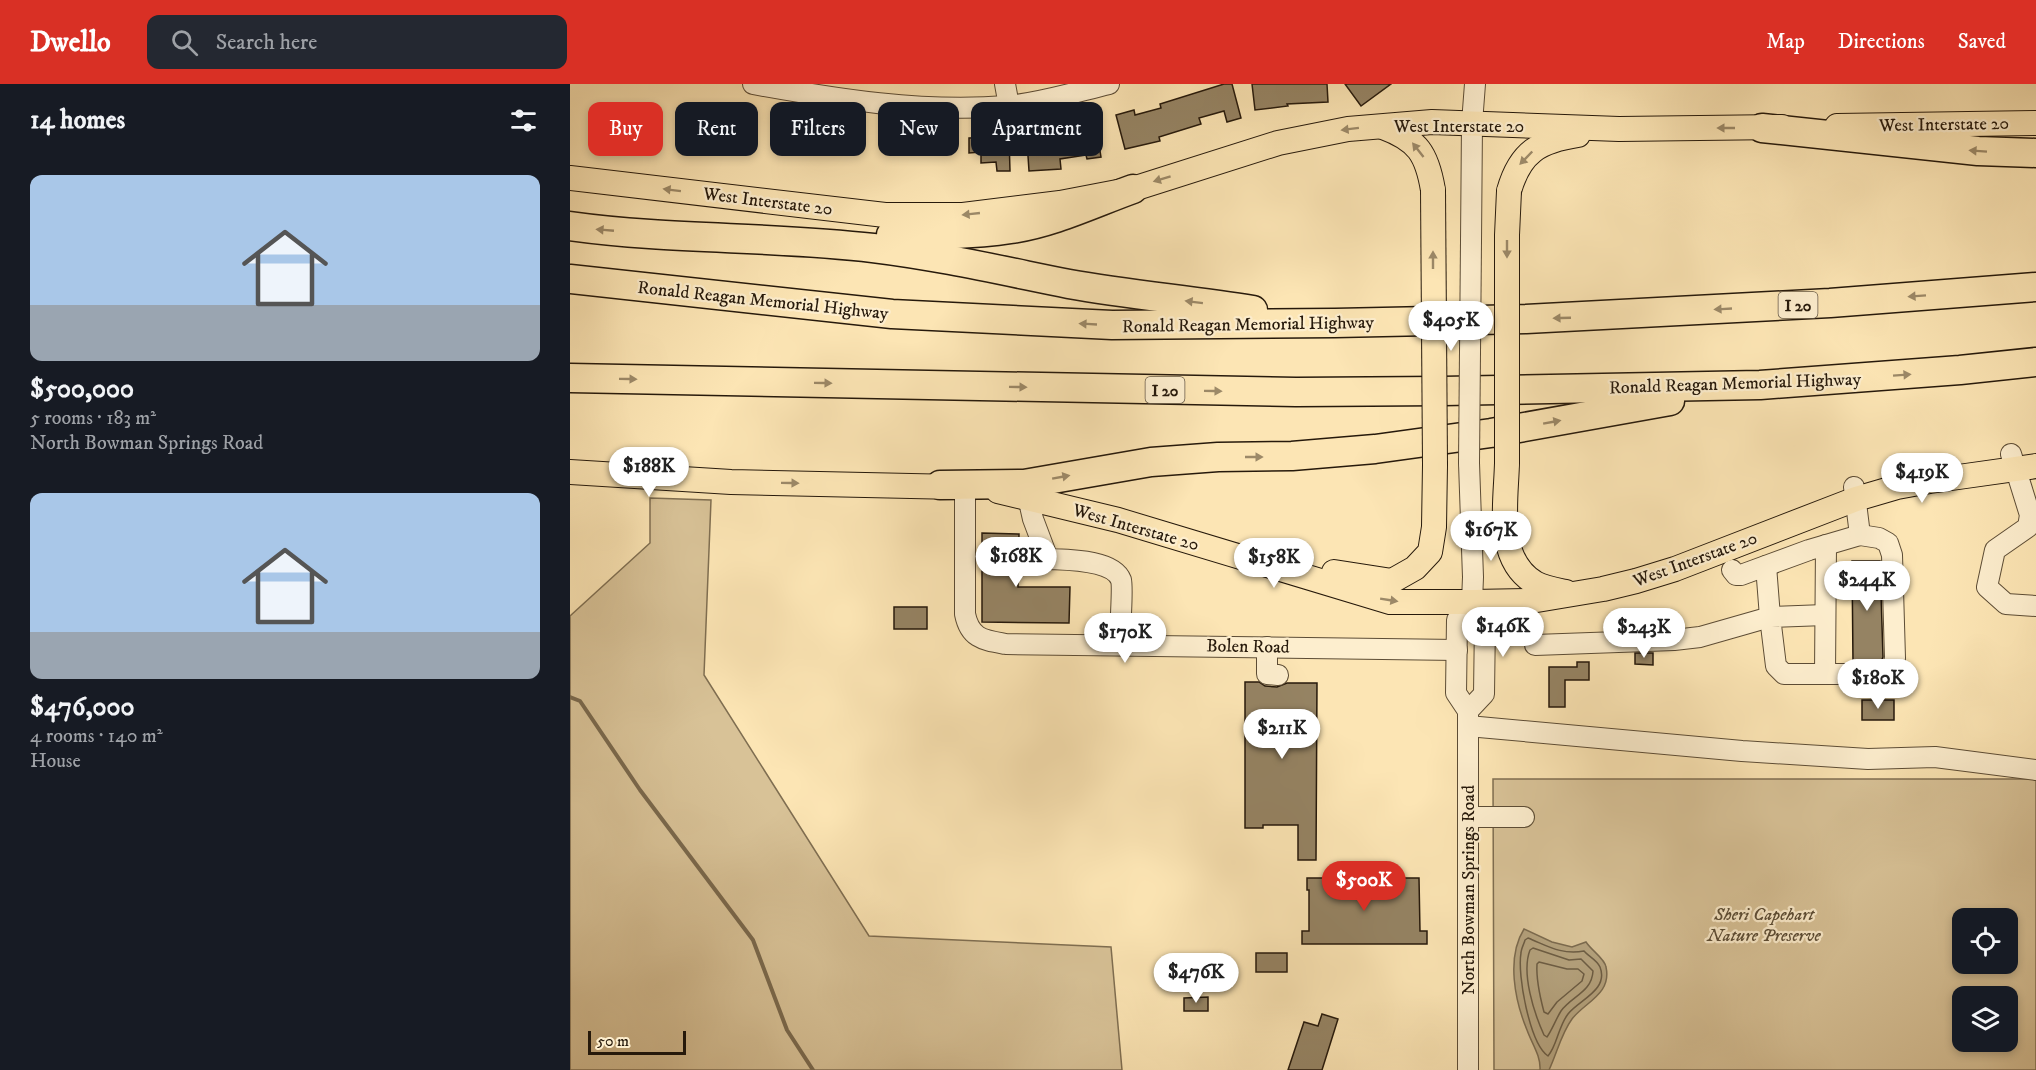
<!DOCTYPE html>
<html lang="en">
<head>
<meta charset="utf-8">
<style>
  :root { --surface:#171b24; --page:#242831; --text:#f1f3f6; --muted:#9ea1a6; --accent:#d93025 }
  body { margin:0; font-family:"IM FELL DW Pica",serif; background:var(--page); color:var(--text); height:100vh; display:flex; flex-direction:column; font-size:22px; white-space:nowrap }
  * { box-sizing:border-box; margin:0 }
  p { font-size:20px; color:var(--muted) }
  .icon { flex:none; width:33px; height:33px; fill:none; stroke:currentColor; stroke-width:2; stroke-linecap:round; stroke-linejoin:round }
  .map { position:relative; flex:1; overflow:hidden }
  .side { display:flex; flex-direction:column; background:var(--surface); width:570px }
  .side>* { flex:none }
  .guide { position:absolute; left:18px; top:18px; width:570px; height:54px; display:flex; gap:12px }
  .tools { position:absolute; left:1382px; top:824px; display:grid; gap:12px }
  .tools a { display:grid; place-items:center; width:66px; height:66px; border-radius:12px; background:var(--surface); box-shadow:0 3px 9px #0003; font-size:30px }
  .scale { position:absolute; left:18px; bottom:15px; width:98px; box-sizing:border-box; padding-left:6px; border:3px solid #26190b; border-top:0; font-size:16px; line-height:21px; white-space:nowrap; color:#26190b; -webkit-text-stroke:4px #fdeece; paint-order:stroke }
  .price { position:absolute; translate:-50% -51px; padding:0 14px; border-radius:21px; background:#fff; color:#222; font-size:20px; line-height:39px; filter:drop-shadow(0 2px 3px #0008) }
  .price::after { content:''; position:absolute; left:50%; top:36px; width:18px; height:14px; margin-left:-9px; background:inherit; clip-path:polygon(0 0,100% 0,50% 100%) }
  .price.on { background:var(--accent); color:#fff }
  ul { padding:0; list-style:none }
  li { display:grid; align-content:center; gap:12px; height:318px; padding:0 30px }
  li span { display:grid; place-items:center; height:186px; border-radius:12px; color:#555 }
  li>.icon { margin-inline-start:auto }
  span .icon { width:108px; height:108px; fill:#fffc; stroke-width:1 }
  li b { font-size:26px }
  h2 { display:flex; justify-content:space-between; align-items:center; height:72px; padding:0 30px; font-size:26px }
  .chip { padding:0 21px; border-radius:12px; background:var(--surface); box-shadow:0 3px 9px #0003; font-size:21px; line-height:54px }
  .chip.on { background:var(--accent); color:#fff }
  header { display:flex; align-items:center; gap:36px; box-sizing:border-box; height:84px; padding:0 30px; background:var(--accent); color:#fff }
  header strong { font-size:28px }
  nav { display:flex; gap:33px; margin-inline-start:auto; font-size:21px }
  .search { width:420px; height:54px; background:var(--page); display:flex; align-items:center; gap:15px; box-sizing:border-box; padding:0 21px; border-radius:12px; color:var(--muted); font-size:22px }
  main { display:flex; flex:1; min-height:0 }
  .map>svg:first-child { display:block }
  .green { fill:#d8c297; stroke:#7f6e51; stroke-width:1.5; fill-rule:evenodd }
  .water { fill:#b3a07b; stroke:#7b6a4e; stroke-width:1.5 }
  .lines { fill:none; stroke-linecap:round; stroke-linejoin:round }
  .shore { stroke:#6c5c43; stroke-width:1.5 }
  .stream { stroke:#7b6a4e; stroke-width:4 }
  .building { fill:#958363; stroke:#26190b; stroke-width:1.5 }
  .minor-casing { stroke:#5c4c35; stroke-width:22 }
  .major-casing { stroke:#26190b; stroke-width:26 }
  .highway-casing { stroke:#26190b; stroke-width:31 }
  .minor { stroke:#fdeece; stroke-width:20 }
  .major { stroke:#fce5b4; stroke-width:24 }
  .highway { stroke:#fce5b4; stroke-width:28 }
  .minor-bridge-casing { stroke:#5c4c35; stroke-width:22; stroke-linecap:butt }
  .major-bridge-casing { stroke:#26190b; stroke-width:26; stroke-linecap:butt }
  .minor-bridge { stroke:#fdeece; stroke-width:20 }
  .major-bridge { stroke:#fce5b4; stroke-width:24 }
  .oneway { fill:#9c8968 }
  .labels { text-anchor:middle; stroke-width:4.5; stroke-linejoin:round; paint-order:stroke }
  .shield { fill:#fdeece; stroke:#665946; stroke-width:1.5 }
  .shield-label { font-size:16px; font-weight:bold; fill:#26190b }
  .street-label { font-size:18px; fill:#26190b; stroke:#fdeece }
  .park-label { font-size:18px; font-style:italic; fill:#5b4c35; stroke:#fdeece }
</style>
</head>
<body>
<header>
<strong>Dwello</strong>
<div class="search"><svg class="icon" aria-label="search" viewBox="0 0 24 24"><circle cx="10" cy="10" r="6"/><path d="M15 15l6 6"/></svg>Search here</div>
<nav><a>Map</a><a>Directions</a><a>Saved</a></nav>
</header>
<main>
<section class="side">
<h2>14 homes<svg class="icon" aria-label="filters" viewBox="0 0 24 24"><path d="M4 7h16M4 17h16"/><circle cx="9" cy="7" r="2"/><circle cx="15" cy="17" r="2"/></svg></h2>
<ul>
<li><span style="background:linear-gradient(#a9c7e8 70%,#9aa5b1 0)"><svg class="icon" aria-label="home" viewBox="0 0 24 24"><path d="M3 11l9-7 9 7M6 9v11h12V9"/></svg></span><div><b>$500,000</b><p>5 rooms · 183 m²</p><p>North Bowman Springs Road</p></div></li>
<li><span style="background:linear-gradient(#a9c7e8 75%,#9aa5b1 0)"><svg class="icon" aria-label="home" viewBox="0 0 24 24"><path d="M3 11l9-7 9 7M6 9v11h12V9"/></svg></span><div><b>$476,000</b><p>4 rooms · 140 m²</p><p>House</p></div></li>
</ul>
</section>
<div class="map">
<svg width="1466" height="986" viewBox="0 0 1466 986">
  <rect width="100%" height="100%" fill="#fce5b4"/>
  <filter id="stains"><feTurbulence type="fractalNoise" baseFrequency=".00333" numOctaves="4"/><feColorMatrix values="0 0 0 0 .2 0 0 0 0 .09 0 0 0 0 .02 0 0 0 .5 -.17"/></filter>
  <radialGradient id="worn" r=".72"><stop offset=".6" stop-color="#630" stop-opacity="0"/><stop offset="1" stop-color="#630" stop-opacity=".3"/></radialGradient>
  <g class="green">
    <polygon points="80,414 141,416 134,591 299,852 541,863 552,986 0,986 0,532 80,459"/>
    <path d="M 923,695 L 1466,695 L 1466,986 L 924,986 ZM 1392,834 L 1437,834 L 1437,879 L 1392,879 ZM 1392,912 L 1437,912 L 1437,957 L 1392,957 Z"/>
  </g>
  <path class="water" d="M 954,845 L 982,858 L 1002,863 L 1016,858 C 1022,867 1035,875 1036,883 C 1042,910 1015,918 1002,935 C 991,950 987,969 979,986 L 970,986 C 971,972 962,960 957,946 C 945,917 936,874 954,845 Z"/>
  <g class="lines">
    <g class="shore">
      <path d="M 958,854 C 978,862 991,871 1014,867 C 1018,872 1027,876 1030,883 C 1039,906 1009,916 998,930 C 988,943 987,962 978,972 C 960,960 947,891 951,869 C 951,865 954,860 955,856 Z"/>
      <path d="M 963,864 L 999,876 L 1011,875 L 1023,887 C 1022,908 1002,912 991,927 C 986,935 982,946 977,953 L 974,951 C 964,929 951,889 960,866 Z"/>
      <path d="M 969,878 L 997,885 L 1008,885 L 1014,890 L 1012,897 L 987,918 L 978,930 L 974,928 C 970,913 966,896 967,880 Z"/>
    </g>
    <polyline class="stream" points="0,613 10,617 70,706 183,856 217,946 243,986"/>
  </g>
  <g class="building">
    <polygon points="654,0 662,0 671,34 657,38 654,27 629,34 631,40 589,53 590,57 555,65 546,31 564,26 565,31 591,24 590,20"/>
    <polygon points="682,0 757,0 758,18 717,20 718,22 685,26"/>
    <polygon points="775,0 821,0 791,22"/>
    <polygon points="525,36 531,73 517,75 516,71 490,75 491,85 459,87 457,57 497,54 495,40"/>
    <polygon points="439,53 440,87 427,87 426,78 411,79 411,68 399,69 399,54"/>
    <polygon points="412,449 449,450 448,503 500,503 499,539 412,538"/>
    <polygon points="1282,477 1310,477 1313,573 1311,578 1283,578"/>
    <rect x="324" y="523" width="33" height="22"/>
    <polygon points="1065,569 1083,569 1083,581 1065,580"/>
    <polygon points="1007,578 1019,578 1019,596 995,596 995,623 979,623 979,583 1007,583"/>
    <polygon points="675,598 689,598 695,602 707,603 717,599 747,599 746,776 728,776 728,741 693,741 693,744 675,744"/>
    <rect x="1292" y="616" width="32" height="20"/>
    <polygon points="737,794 849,794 850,847 857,847 857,860 732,860 732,847 739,847 739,806 737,806"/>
    <rect x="686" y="869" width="31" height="19"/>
    <polygon points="638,913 638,927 614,927 614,914"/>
    <polygon points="752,930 768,935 752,986 718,986 734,938 748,942"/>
  </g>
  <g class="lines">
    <g class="minor-casing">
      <g id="minor">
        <path d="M 183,0 C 266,15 352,29 437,22 C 471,19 506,8 539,0"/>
        <polyline points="435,0 439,22"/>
        <polyline points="901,157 902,39 905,0"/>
        <polyline points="1441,370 1460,431 1458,443 1425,466 1417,503 1436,520 1466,522"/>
        <polyline points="899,379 903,493 902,518"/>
        <path d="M 395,403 L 395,530 C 400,555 414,556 436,560 L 887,566"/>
        <path d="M 458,413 L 463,435 L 478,475 C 496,476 543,475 551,496 C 553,503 550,550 549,561"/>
        <polyline points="1162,486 1166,491 1171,491 1239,466 1290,451 1284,403"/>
        <polyline points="1255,531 1200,533 1206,582 1214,590 1316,590 1323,583 1325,574 1322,471 1318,459 1309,454 1290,451"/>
        <polyline points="965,561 1104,556 1130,553 1200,533 1196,482"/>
        <polyline points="697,563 697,590 708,591"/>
        <polyline points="1255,590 1256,461"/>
        <polyline points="898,627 914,610 915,537 902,518"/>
        <polyline points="898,642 1172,667 1298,675 1365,673 1466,686"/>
        <polyline points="898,733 954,733"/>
        <polyline points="898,986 898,627 886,609 887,536 902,518"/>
      </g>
    </g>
    <g class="major-casing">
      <g id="major">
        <polyline points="1267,42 1466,39"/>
        <path d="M 813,43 C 848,56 857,70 863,106"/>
        <polyline points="0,94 315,131 393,131 490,119 563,105 708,59 778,45 862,38 1049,45 1212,43"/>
        <path d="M 939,107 C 950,68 969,57 1008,51"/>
        <path d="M 937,379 C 936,419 925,475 965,499 C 974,504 986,506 996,508"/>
        <polyline points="0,388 161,398 387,403"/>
        <polyline points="428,407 548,436 820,518 902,518 961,517 1033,505 1066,497 1105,485 1286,415 1327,403 1360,397 1466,382"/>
        <polyline points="764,488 822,497 845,484 860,468 864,443 865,381"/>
      </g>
    </g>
    <g class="highway-casing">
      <g id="highway">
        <polyline points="1192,44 1408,67 1466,69"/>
        <path d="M 0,142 C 100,156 202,152 303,164 C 369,172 434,187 499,200 C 560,211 622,216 683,226"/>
        <path d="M 321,151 C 361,151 402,151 441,145 C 483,139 524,119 563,105"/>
        <polyline points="0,195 322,230 542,241 765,239 956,235 1260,219 1466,203"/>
        <polyline points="0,294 726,308 873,307 1190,301 1390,286 1466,278"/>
        <polyline points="370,401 454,400 581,378 648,373 722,372 805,365 921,349 1100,317"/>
      </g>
    </g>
    <use href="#minor" class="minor"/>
    <use href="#major" class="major"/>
    <use href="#highway" class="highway"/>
    <g class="minor-bridge-casing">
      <polyline id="minor-bridge" points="899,379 901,157"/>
    </g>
    <g class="major-bridge-casing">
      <g id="major-bridge">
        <polyline points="863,106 865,381"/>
        <polyline points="937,379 937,151 939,107"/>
      </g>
    </g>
    <use href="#minor-bridge" class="minor-bridge"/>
    <use href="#major-bridge" class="major-bridge"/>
  </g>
  <defs><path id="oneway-solid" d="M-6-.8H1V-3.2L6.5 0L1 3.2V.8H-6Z" transform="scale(1.5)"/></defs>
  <g class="oneway">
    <use href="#oneway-solid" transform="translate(1156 44) rotate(180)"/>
    <use href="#oneway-solid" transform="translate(780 45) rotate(173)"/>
    <use href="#oneway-solid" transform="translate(848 66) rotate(-128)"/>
    <use href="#oneway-solid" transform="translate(1408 67) rotate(-176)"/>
    <use href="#oneway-solid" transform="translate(956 74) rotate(134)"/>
    <use href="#oneway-solid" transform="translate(592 95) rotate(163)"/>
    <use href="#oneway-solid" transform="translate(102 106) rotate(-173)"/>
    <use href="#oneway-solid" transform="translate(401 130) rotate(174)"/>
    <use href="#oneway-solid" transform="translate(35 146) rotate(-175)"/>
    <use href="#oneway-solid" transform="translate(937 165) rotate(90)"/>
    <use href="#oneway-solid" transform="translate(863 176) rotate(-90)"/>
    <use href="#oneway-solid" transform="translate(1347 212) rotate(176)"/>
    <use href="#oneway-solid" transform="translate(624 218) rotate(-173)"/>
    <use href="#oneway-solid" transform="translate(1153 225) rotate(177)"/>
    <use href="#oneway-solid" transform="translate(992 234) rotate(178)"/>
    <use href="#oneway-solid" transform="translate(518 240) rotate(-177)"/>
    <use href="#oneway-solid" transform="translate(1332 291) rotate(-4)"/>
    <use href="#oneway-solid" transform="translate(58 295) rotate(1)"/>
    <use href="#oneway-solid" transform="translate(253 299) rotate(1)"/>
    <use href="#oneway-solid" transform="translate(448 303) rotate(1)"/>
    <use href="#oneway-solid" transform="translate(643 307) rotate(1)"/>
    <use href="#oneway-solid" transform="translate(982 338) rotate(-10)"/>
    <use href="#oneway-solid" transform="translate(684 373)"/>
    <use href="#oneway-solid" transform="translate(491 393) rotate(-10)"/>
    <use href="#oneway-solid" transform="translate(220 399) rotate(1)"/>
    <use href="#oneway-solid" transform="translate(819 516) rotate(9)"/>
  </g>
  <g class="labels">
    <g class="shield">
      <rect x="1208.5" y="208" width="39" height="26" rx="4.5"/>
      <rect x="575.5" y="293" width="39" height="26" rx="4.5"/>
    </g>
    <g class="shield-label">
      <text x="1228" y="227">I 20</text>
      <text x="595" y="312">I 20</text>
    </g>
    <g class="street-label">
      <text transform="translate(1374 40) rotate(-1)" y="6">West Interstate 20</text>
      <text x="889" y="48">West Interstate 20</text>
      <text transform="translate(198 117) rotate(7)" y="6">West Interstate 20</text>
      <text transform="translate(193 216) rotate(6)" y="6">Ronald Reagan Memorial Highway</text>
      <text transform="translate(678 240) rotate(-1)" y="6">Ronald Reagan Memorial Highway</text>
      <text transform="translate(1165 299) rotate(-2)" y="6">Ronald Reagan Memorial Highway</text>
      <text transform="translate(566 443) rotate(16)" y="6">West Interstate 20</text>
      <text transform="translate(1125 475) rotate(-20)" y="6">West Interstate 20</text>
      <text transform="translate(678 562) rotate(1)" y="6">Bolen Road</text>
      <text transform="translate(898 806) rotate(-90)" y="6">North Bowman Springs Road</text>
    </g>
    <g class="park-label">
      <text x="1194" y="836">Sheri Capehart<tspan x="1194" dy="21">Nature Preserve</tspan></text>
    </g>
  </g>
  <rect width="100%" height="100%" filter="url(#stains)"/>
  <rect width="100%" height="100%" fill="url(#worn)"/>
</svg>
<div class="tools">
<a><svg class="icon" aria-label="locate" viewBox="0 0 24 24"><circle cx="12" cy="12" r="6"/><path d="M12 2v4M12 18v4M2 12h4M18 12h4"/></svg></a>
<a><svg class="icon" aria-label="layers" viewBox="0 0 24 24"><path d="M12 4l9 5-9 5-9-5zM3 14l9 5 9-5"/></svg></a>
</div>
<div class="scale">50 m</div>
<b class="price" style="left:881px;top:268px">$405K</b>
<b class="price" style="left:79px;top:414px">$188K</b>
<b class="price" style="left:1352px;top:420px">$419K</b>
<b class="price" style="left:921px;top:478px">$167K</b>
<b class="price" style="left:446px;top:504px">$168K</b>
<b class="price" style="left:704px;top:505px">$158K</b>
<b class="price" style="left:1297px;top:528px">$244K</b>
<b class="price" style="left:933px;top:574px">$146K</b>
<b class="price" style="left:1074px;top:575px">$243K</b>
<b class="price" style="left:555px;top:580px">$170K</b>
<b class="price" style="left:1308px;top:626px">$180K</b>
<b class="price" style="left:712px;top:676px">$211K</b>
<b class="price on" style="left:794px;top:828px">$500K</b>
<b class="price" style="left:626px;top:920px">$476K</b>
<div class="guide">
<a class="chip on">Buy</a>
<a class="chip">Rent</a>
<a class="chip">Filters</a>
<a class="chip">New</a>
<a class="chip">Apartment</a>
</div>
</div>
</main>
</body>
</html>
